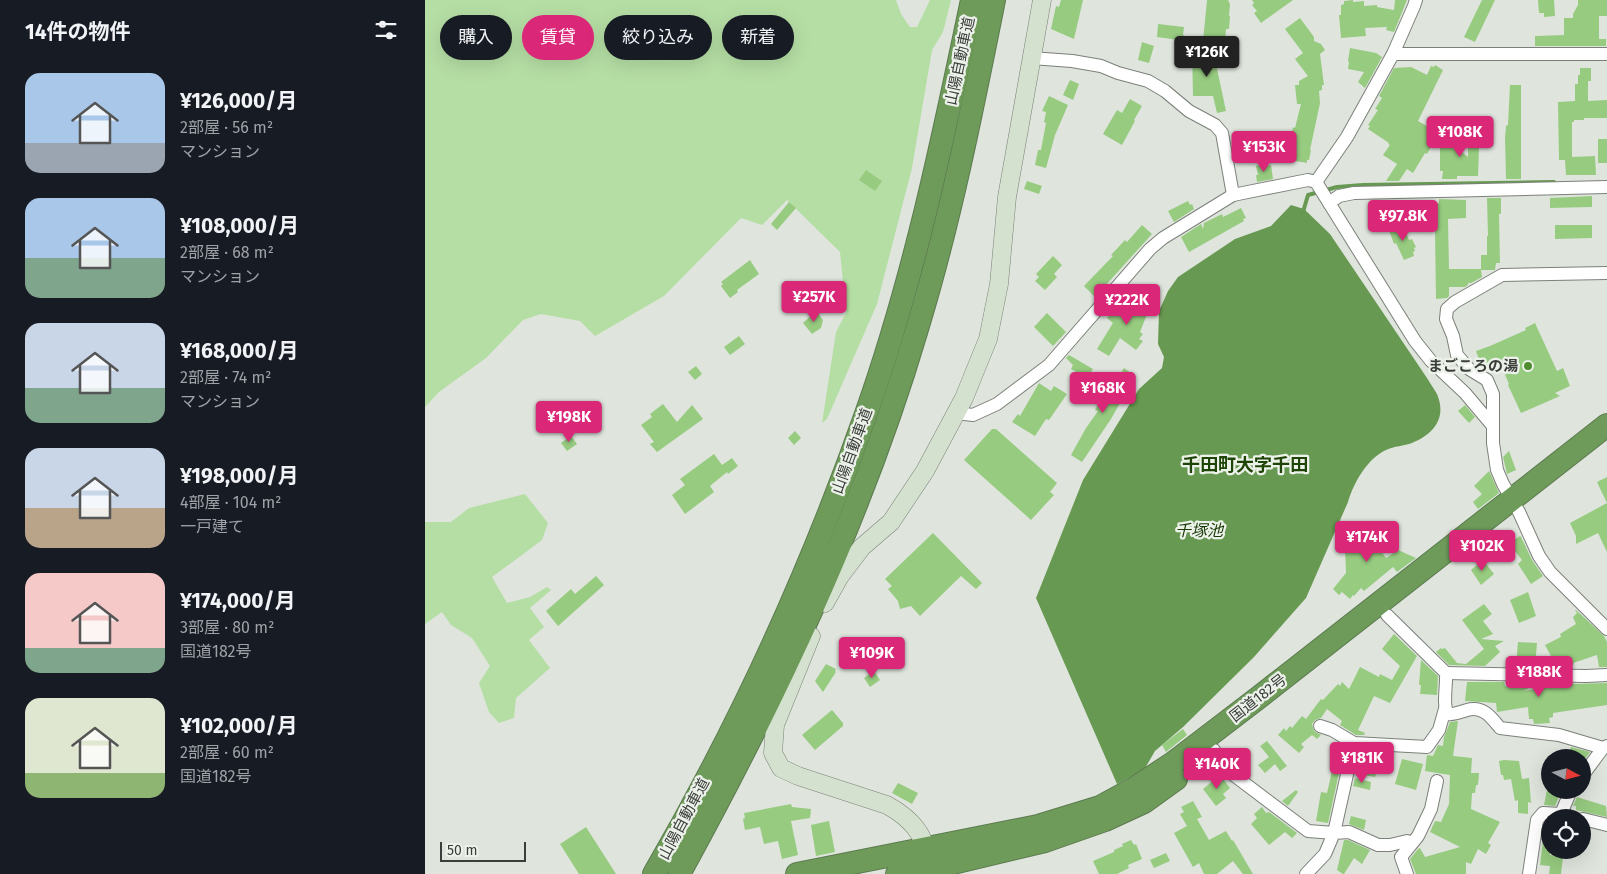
<!DOCTYPE html>
<html lang="ja">
<head>
<meta charset="utf-8">
<style>
  :root { --surface:#171b24; --page:#242831; --text:#f1f3f6; --muted:#9ea1a6; --accent:#db2777 }
  body { margin:0; font-family:"Fira Sans","Noto Sans JP",sans-serif; background:var(--page); color:var(--text); height:100vh; display:flex; flex-direction:column; font-size:19px; white-space:nowrap }
  * { box-sizing:border-box; margin:0 }
  p { font-size:16px; color:var(--muted) }
  .icon { flex:none; width:28px; height:28px; fill:none; stroke:currentColor; stroke-width:2; stroke-linecap:round; stroke-linejoin:round }
  .map { position:relative; flex:1; overflow:hidden }
  .details { display:flex; flex-direction:column; background:var(--surface); width:425px }
  .details>* { flex:none }
  .guide { position:absolute; left:15px; top:15px; width:475px; height:45px; display:flex; gap:10px }
  .needle { width:32px; rotate:97deg }
  .buttons { position:absolute; left:1116px; top:749px; display:grid; gap:10px }
  .buttons a { display:grid; place-items:center; width:50px; height:50px; border-radius:50%; background:var(--surface); box-shadow:0 5px 20px #0002; font-size:25px }
  .scale { position:absolute; left:15px; bottom:12px; width:86px; box-sizing:border-box; padding-left:5px; border:2px solid #3b3e3a; border-top:0; font-size:14px; line-height:18px; white-space:nowrap; color:#3b3e3a; -webkit-text-stroke:4px #ecf2ea; paint-order:stroke }
  .price { position:absolute; translate:-50% -42px; padding:0 11px; border-radius:5px; background:var(--accent); color:#fff; font-size:16px; line-height:32px; filter:drop-shadow(0 1px 2px #0008) }
  .price::after { content:''; position:absolute; left:50%; top:30px; width:15px; height:11px; margin-left:-8px; background:inherit; clip-path:polygon(0 0,100% 0,50% 100%) }
  .price.current { background:#222; color:#fff }
  ul { padding:0; list-style:none }
  li { display:flex; align-items:center; gap:15px; height:125px; padding:0 25px }
  li span { display:grid; place-items:center; flex:none; width:140px; height:100px; border-radius:15px; color:#555 }
  li>.icon { margin-inline-start:auto }
  span .icon { width:60px; height:60px; fill:#fffc; stroke-width:1 }
  li b { font-size:21px }
  h2 { display:flex; justify-content:space-between; align-items:center; height:60px; padding:0 25px; font-size:21px }
  .pill { padding:0 18px; border-radius:22px; background:var(--surface); box-shadow:0 5px 20px #0002; font-size:18px; line-height:45px }
  .pill.current { background:var(--accent); color:#fff }
  main { display:flex; flex:1; min-height:0 }
  .map>svg:first-child { display:block }
  .green { fill:#b5dea4 }
  .water { fill:#689952 }
  .lines { fill:none; stroke-linecap:round; stroke-linejoin:round }
  .stream { stroke:#689952; stroke-width:4 }
  .building { fill:#97cb80 }
  .street-casing { stroke:#7b8179; stroke-width:14 }
  .secondary-casing { stroke:#7b8179; stroke-width:19 }
  .highway-casing { stroke:#5c7a4f; stroke-width:24 }
  .street { stroke:#fff; stroke-width:12 }
  .secondary { stroke:#d4e1ce; stroke-width:18 }
  .highway { stroke:#6e9b5a; stroke-width:22 }
  .poi-dot { fill:#4e8c2d; stroke:#ecf2ea; stroke-width:2 }
  .labels { text-anchor:middle; stroke-width:4.5; stroke-linejoin:round; paint-order:stroke }
  .street-label { font-size:15px; fill:#3b3e3a; stroke:#ecf2ea }
  .poi-label { font-size:15px; font-weight:bold; fill:#3b3e3a; stroke:#ecf2ea; text-anchor:end }
  .water-label { font-size:16px; font-style:italic; fill:#193a05; stroke:#ecf2ea }
  .quarter-label { font-size:18px; font-weight:bold; fill:#1e4505; stroke:#ecf2ea }
</style>
</head>
<body>
<main>
<section class="details">
<h2>14件の物件<svg class="icon" aria-label="filters" viewBox="0 0 24 24"><path d="M4 7h16M4 17h16"/><circle cx="9" cy="7" r="2"/><circle cx="15" cy="17" r="2"/></svg></h2>
<ul>
<li><span style="background:linear-gradient(#a9c7e8 70%,#9aa5b1 0)"><svg class="icon" aria-label="home" viewBox="0 0 24 24"><path d="M3 11l9-7 9 7M6 9v11h12V9"/></svg></span><div><b>¥126,000/月</b><p>2部屋 · 56 m²</p><p>マンション</p></div></li>
<li><span style="background:linear-gradient(#a9c7e8 60%,#7fa58c 0)"><svg class="icon" aria-label="home" viewBox="0 0 24 24"><path d="M3 11l9-7 9 7M6 9v11h12V9"/></svg></span><div><b>¥108,000/月</b><p>2部屋 · 68 m²</p><p>マンション</p></div></li>
<li><span style="background:linear-gradient(#c9d6e8 65%,#7fa58c 0)"><svg class="icon" aria-label="home" viewBox="0 0 24 24"><path d="M3 11l9-7 9 7M6 9v11h12V9"/></svg></span><div><b>¥168,000/月</b><p>2部屋 · 74 m²</p><p>マンション</p></div></li>
<li><span style="background:linear-gradient(#c9d6e8 60%,#b9a48a 0)"><svg class="icon" aria-label="home" viewBox="0 0 24 24"><path d="M3 11l9-7 9 7M6 9v11h12V9"/></svg></span><div><b>¥198,000/月</b><p>4部屋 · 104 m²</p><p>一戸建て</p></div></li>
<li><span style="background:linear-gradient(#f6c9c9 75%,#7fa58c 0)"><svg class="icon" aria-label="home" viewBox="0 0 24 24"><path d="M3 11l9-7 9 7M6 9v11h12V9"/></svg></span><div><b>¥174,000/月</b><p>3部屋 · 80 m²</p><p>国道182号</p></div></li>
<li><span style="background:linear-gradient(#dfe7d0 75%,#8fb573 0)"><svg class="icon" aria-label="home" viewBox="0 0 24 24"><path d="M3 11l9-7 9 7M6 9v11h12V9"/></svg></span><div><b>¥102,000/月</b><p>2部屋 · 60 m²</p><p>国道182号</p></div></li>
</ul>
</section>
<div class="map">
<svg width="1182" height="874" viewBox="0 0 1182 874">
  <rect width="100%" height="100%" fill="#dfe5dd"/>
  <g class="green">
    <polygon points="0,0 471,0 476,14 485,27 492,27 505,0 526,0 518,32 507,50 487,168 452,304 402,419 397,423 411,332 421,313 415,252 362,200 337,225 316,218 239,296 170,336 155,321 116,314 98,320 61,358 14,392 0,407"/>
    <polygon points="100,494 123,523 117,540 67,577 82,603 105,597 122,587 126,590 105,608 119,627 104,640 125,668 91,698 89,718 74,723 64,712 54,683 65,666 47,638 26,625 17,612 0,624 0,522 26,522 44,508"/>
  </g>
  <path class="water" d="M 866,205 L 879,209 L 905,234 L 1002,378 C 1005,383 1009,389 1012,394 C 1022,418 1009,434 987,443 C 979,446 969,446 961,450 C 942,459 929,482 923,502 L 881,598 L 829,657 L 758,727 L 730,751 L 719,770 L 692,784 L 611,598 L 658,480 L 714,389 L 737,368 L 739,357 L 733,344 L 734,311 L 743,291 L 753,277 L 810,239 L 846,226 Z"/>
  <g class="lines">
    <polyline class="stream" points="878,212 883,195 912,187 938,185 1129,182"/>
  </g>
  <g class="building">
    <polygon points="636,0 658,0 649,39 626,29 631,6 634,7"/>
    <polygon points="782,0 803,0 805,4 804,16 805,16 804,29 801,29 800,43 778,41"/>
    <polygon points="827,0 868,0 836,23 829,13 832,11 827,5 829,3"/>
    <polygon points="928,0 928,2 939,1 939,6 952,5 952,7 969,10 970,0 982,0 969,32 961,30 962,27 940,28 941,36 916,38 914,15 916,15 916,5 919,4 919,1"/>
    <polygon points="1057,0 1070,0 1050,42 1039,37"/>
    <polygon points="1113,0 1129,0 1130,16 1119,17 1119,13 1114,13"/>
    <polygon points="1153,0 1182,0 1182,16 1174,16 1174,39 1181,39 1181,46 1110,46 1110,36 1139,35 1139,18 1148,18 1148,14 1153,5"/>
    <polygon points="875,18 889,37 889,41 896,44 900,50 895,54 899,85 897,85 897,90 894,91 895,103 885,150 886,150 884,160 882,160 882,163 859,159 862,146 864,146 868,127 870,128 876,104 872,104 870,85 874,85 874,81 883,76 870,59 878,53 860,29"/>
    <polygon points="733,24 759,27 758,35 768,42 732,37"/>
    <polygon points="717,42 729,46 724,63 713,60"/>
    <polygon points="767,47 779,49 789,56 789,64 791,64 801,111 792,113 788,96 768,96"/>
    <polygon points="925,48 951,53 957,57 940,88 933,82 939,72 923,69 924,62 923,61"/>
    <polygon points="1010,65 1018,70 993,121 1014,133 1002,154 1000,153 988,173 982,169 974,181 961,181 972,164 958,155 965,145 963,144 964,143 943,129 945,126 943,125 953,110 950,109 957,98 954,96 969,68 986,67 1002,75 1006,66 1009,67"/>
    <polygon points="1155,68 1166,68 1166,81 1163,81 1163,101 1182,100 1182,118 1159,118 1159,120 1149,120 1149,122 1147,122 1147,157 1170,156 1171,175 1141,175 1140,160 1134,160 1133,102 1150,101 1150,84 1153,84 1153,75 1155,75"/>
    <polygon points="645,80 654,84 648,100 638,95"/>
    <polygon points="1085,85 1096,85 1096,179 1081,179 1080,138 1081,126 1083,125"/>
    <polygon points="624,96 643,105 630,135 621,168 610,165 613,150 616,150 621,123 619,122 621,112 617,111"/>
    <polygon points="705,99 717,106 709,120 710,121 697,145 678,134 692,110 697,113"/>
    <polygon points="1015,134 1043,157 1043,134 1057,134 1057,148 1054,148 1053,176 1032,176 1032,179 1017,179 1018,171 1015,171"/>
    <rect x="1173" y="139" width="9" height="24"/>
    <polygon points="842,163 842,166 846,165 848,179 832,182 831,175 833,175 831,166"/>
    <polygon points="441,170 457,181 450,191 434,180"/>
    <polygon points="602,181 617,186 614,194 599,189"/>
    <polygon points="1167,196 1167,207 1125,208 1125,198"/>
    <polygon points="1062,198 1076,198 1076,214 1074,214 1075,263 1071,263 1070,270 1056,270 1057,277 1046,283 1043,283 1043,285 1040,287 1024,287 1024,296 1022,298 1011,299 1010,231 1008,213 1010,212 1009,204 1014,203 1014,199 1041,200 1041,218 1023,219 1024,269 1056,269 1056,255 1062,255 1062,236 1063,236"/>
    <polygon points="763,201 765,205 767,204 769,209 749,222 743,211"/>
    <polygon points="364,202 371,208 352,230 346,224"/>
    <polygon points="816,208 821,218 818,219 819,221 764,252 756,237 776,224 778,229 779,223 797,214 798,217"/>
    <polygon points="717,225 727,234 670,297 659,286 688,256 686,255 700,240 702,242"/>
    <polygon points="978,225 984,240 987,239 991,247 989,248 990,251 988,252 989,256 979,260 971,243 969,244 964,230"/>
    <polygon points="1130,225 1167,225 1167,238 1130,239"/>
    <polygon points="628,256 637,265 629,274 632,277 620,290 610,281 614,277 611,274"/>
    <polygon points="325,260 334,274 312,290 313,292 305,298 296,286 298,284 296,282"/>
    <polygon points="712,293 728,299 715,332 718,334 714,339 718,341 711,350 695,338 684,356 672,349 688,323 682,318 689,310 699,319"/>
    <polygon points="391,311 398,320 396,328 387,334 378,323"/>
    <polygon points="622,313 641,332 628,346 609,327"/>
    <polygon points="1110,323 1132,371 1138,368 1145,386 1130,393 1135,396 1096,413 1083,385 1084,384 1073,358 1056,365 1051,351 1065,346 1101,330 1100,328"/>
    <polygon points="314,336 320,344 305,355 299,347"/>
    <polygon points="644,355 668,369 662,378 646,369 648,365 641,358"/>
    <polygon points="271,366 277,374 270,380 263,372"/>
    <polygon points="699,368 710,376 686,419 657,462 646,455 661,428 673,411 670,410 674,403 665,398 670,390 682,397"/>
    <polygon points="614,383 626,391 629,386 642,394 624,420 621,419 610,436 587,422 593,414 595,416"/>
    <polygon points="238,404 252,422 267,405 278,419 232,452 225,444 229,442 216,425 227,417 225,414"/>
    <polygon points="1040,405 1050,417 1044,423 1033,411"/>
    <polygon points="567,429 571,429 632,483 625,492 629,495 606,520 539,460"/>
    <polygon points="370,431 376,438 369,445 363,438"/>
    <polygon points="146,436 152,444 142,451 136,443"/>
    <polygon points="1084,451 1091,470 1082,474 1078,457"/>
    <polygon points="289,454 297,465 307,458 313,466 303,474 302,472 285,486 289,492 260,514 247,495 260,485 255,479"/>
    <polygon points="1064,471 1074,493 1053,509 1048,502 1057,494 1049,486"/>
    <polygon points="1182,477 1182,552 1173,533 1151,544 1151,536 1145,523 1182,503 1172,482"/>
    <polygon points="926,529 936,529 936,532 959,532 953,547 961,558 973,550 991,558 972,572 968,567 939,591 936,588 929,596 928,595 925,599 917,592 914,595 908,589 921,573 920,548 925,548 924,531 926,531"/>
    <polygon points="508,533 557,583 551,589 536,576 495,616 486,606 475,609 473,601 463,589 467,586 460,579"/>
    <polygon points="1095,536 1096,537 1107,560 1118,576 1106,584 1093,564 1097,560 1086,546 1088,544 1086,542"/>
    <polygon points="1058,560 1069,574 1056,585 1046,570"/>
    <polygon points="171,576 179,585 133,626 121,611 146,589 150,594"/>
    <polygon points="1103,592 1111,616 1094,623 1085,600"/>
    <polygon points="1059,604 1067,614 1058,621 1068,634 1056,639 1079,641 1070,646 1075,652 1060,666 1024,665 1011,652 1016,648 1017,649 1020,648 1032,663 1041,664 1059,649 1037,620"/>
    <polygon points="1150,610 1151,610 1179,636 1182,642 1182,667 1174,667 1172,655 1148,663 1149,664 1143,667 1132,667 1120,645 1136,637 1135,634 1151,624 1148,617 1152,613"/>
    <polygon points="969,634 992,656 965,703 949,696 933,730 940,733 939,735 931,735 915,725 917,721 902,709 896,718 890,720 887,724 889,731 896,735 892,739 887,735 876,744 879,747 874,753 853,735 859,728 861,731 865,726 867,728 877,716 881,719 896,699 898,700 913,684 915,686 917,682 924,689 935,667 954,677 955,674 967,680 975,666 957,649"/>
    <polygon points="1093,642 1112,643 1110,667 1091,666"/>
    <polygon points="996,660 1013,676 1012,695 995,694 996,685 994,685"/>
    <polygon points="401,664 411,669 410,671 411,672 398,692 390,681"/>
    <polygon points="449,671 455,680 445,687 439,678"/>
    <polygon points="1042,682 1079,682 1080,686 1112,684 1098,691 1146,684 1182,683 1182,705 1128,713 1128,717 1124,718 1125,723 1109,724 1108,719 1104,719 1103,707 1072,712 1071,703 1040,701"/>
    <polygon points="407,710 418,723 418,726 390,750 377,735"/>
    <polygon points="1033,721 1028,756 1047,758 1046,773 1054,773 1053,785 1051,785 1050,793 1047,793 1046,809 1075,822 1063,843 1066,845 1061,854 1053,849 1046,864 1041,862 1041,874 991,874 985,859 993,849 995,848 1000,857 1035,847 1005,832 1010,821 1016,822 1024,804 1025,775 1000,771 1002,755 1008,756 1013,745 1018,746 1019,737 1025,722"/>
    <polygon points="758,729 762,735 741,752 737,745"/>
    <polygon points="842,741 862,766 855,771 850,764 840,773 833,765 844,757 835,746"/>
    <polygon points="1146,747 1165,752 1158,762 1158,758 1143,758"/>
    <polygon points="977,759 998,764 991,790 970,784"/>
    <polygon points="1079,760 1094,761 1097,779 1104,778 1106,803 1103,802 1103,814 1093,813 1093,800 1090,801 1086,779 1079,780 1078,775 1076,775 1074,761"/>
    <polygon points="940,766 953,768 950,777 939,775"/>
    <polygon points="907,771 914,773 903,823 891,821 896,792 902,793"/>
    <polygon points="795,775 805,788 798,794 801,798 791,806 778,789"/>
    <polygon points="930,778 946,782 945,790 928,786"/>
    <polygon points="473,783 493,793 487,804 467,793"/>
    <polygon points="871,790 873,792 863,806 857,801"/>
    <polygon points="1122,790 1130,790 1136,792 1130,806 1119,805"/>
    <polygon points="1152,797 1181,806 1182,817 1151,810 1151,806 1148,806"/>
    <polygon points="768,801 777,817 772,819 784,840 801,831 807,841 808,840 828,874 818,874 808,861 792,874 779,874 774,863 768,867 749,833 762,826 755,814 759,812 756,807"/>
    <polygon points="366,804 367,807 386,809 385,818 366,821 373,855 357,859 353,841 339,844 335,827 320,830 318,819 320,818 319,813"/>
    <polygon points="837,807 841,813 844,812 872,833 867,838 860,832 844,845 826,824 832,818 829,814"/>
    <polygon points="926,816 941,820 939,830 924,824"/>
    <polygon points="404,821 410,852 391,856 386,825"/>
    <polygon points="161,827 191,874 154,874 135,844"/>
    <polygon points="1119,831 1125,833 1125,855 1138,857 1136,874 1124,874 1125,866 1115,865"/>
    <polygon points="706,840 709,845 711,844 717,859 703,865 704,868 692,874 674,874 668,861 689,852 689,850 698,846 697,844"/>
    <polygon points="919,840 923,840 945,850 937,864 929,858 919,874 918,874 912,870"/>
    <polygon points="741,853 745,861 729,868 725,860"/>
  </g>
  <g class="lines">
    <g class="street-casing">
      <g id="street">
        <polyline points="968,54 1182,54"/>
        <polyline points="606,58 647,61 676,66 693,73 723,81 740,91 764,111 790,125 797,133 808,195"/>
        <polyline points="891,182 922,137 968,54 989,6 991,0"/>
        <polyline points="904,203 914,196 929,193 1182,187"/>
        <polyline points="1182,273 1077,275 1030,302 1022,309 1021,319 1028,336 1032,355 1044,369 1062,380 1068,394 1068,443 1072,470 1078,484 1094,512 1114,556 1125,572 1182,629"/>
        <polyline points="531,413 548,415 572,404 624,365 725,249 738,238 808,195 883,180 891,182 990,341 1006,361 1040,393 1067,425"/>
        <path d="M 962,615 L 1021,673 C 1022,685 1017,706 1023,714 C 1030,715 1035,712 1042,710 C 1058,705 1067,718 1075,728 L 1134,735 L 1178,748"/>
        <polyline points="1021,673 1161,676 1182,675"/>
        <polyline points="895,726 907,730 929,743 1002,747 1014,730 1020,709"/>
        <polyline points="789,750 798,767 883,831 909,833 929,743"/>
        <polyline points="1158,775 1178,748 1182,746"/>
        <polyline points="1136,814 1146,790"/>
        <polyline points="1158,819 1182,825"/>
        <polyline points="881,874 900,854 909,833 924,832 953,845 965,845 982,841 986,844"/>
        <polyline points="982,874 976,857 993,836 1006,809 1012,781"/>
        <polyline points="1104,874 1112,820 1118,813 1136,814 1150,818"/>
      </g>
    </g>
    <g class="secondary-casing">
      <g id="secondary">
        <polyline points="400,603 415,576 437,547 466,522 500,471 539,398 563,339 574,284 582,197 617,0"/>
        <path d="M 386,636 L 350,725 L 348,753 L 356,768 L 373,776 L 462,805 C 487,819 498,833 505,860"/>
      </g>
    </g>
    <g class="highway-casing">
      <g id="highway">
        <path d="M 229,874 C 314,728 385,573 441,414 C 489,279 518,139 547,0"/>
        <path d="M 254,874 C 349,701 436,519 492,329 C 525,221 547,110 569,0"/>
        <polyline points="372,874 613,826 675,807 710,788 748,763 833,698 1182,425"/>
        <polyline points="472,874 507,868 620,841 680,820 719,802 751,779"/>
      </g>
    </g>
    <use href="#street" class="street"/>
    <use href="#secondary" class="secondary"/>
    <use href="#highway" class="highway"/>
  </g>
  <circle class="poi-dot" cx="1103" cy="366" r="5"/>
  <g class="labels">
    <g class="street-label">
      <text transform="translate(535 61) rotate(-78)" y="5">山陽自動車道</text>
      <text transform="translate(427 451) rotate(-70)" y="5">山陽自動車道</text>
      <text transform="translate(833 698) rotate(-38)" y="5">国道182号</text>
      <text transform="translate(259 819) rotate(-62)" y="5">山陽自動車道</text>
    </g>
    <g class="poi-label">
      <text x="1093" y="371">まごころの湯</text>
    </g>
    <g class="water-label">
      <text x="774" y="536">千塚池</text>
    </g>
    <g class="quarter-label">
      <text x="820" y="471">千田町大字千田</text>
    </g>
  </g>
</svg>
<div class="buttons">
<a><svg class="needle" viewBox="-14 -14 28 28"><path d="M0-13l5 13h-10z" fill="#e53935"/><path d="M0 13l5-13h-10z" fill="#9ea1a6"/></svg></a>
<a><svg class="icon" aria-label="locate" viewBox="0 0 24 24"><circle cx="12" cy="12" r="6"/><path d="M12 2v4M12 18v4M2 12h4M18 12h4"/></svg></a>
</div>
<div class="scale">50 m</div>
<b class="price current" style="left:782px;top:78px">¥126K</b>
<b class="price" style="left:1035px;top:158px">¥108K</b>
<b class="price" style="left:839px;top:173px">¥153K</b>
<b class="price" style="left:978px;top:242px">¥97.8K</b>
<b class="price" style="left:389px;top:323px">¥257K</b>
<b class="price" style="left:702px;top:326px">¥222K</b>
<b class="price" style="left:678px;top:414px">¥168K</b>
<b class="price" style="left:144px;top:443px">¥198K</b>
<b class="price" style="left:942px;top:563px">¥174K</b>
<b class="price" style="left:1057px;top:572px">¥102K</b>
<b class="price" style="left:447px;top:679px">¥109K</b>
<b class="price" style="left:1114px;top:698px">¥188K</b>
<b class="price" style="left:937px;top:784px">¥181K</b>
<b class="price" style="left:792px;top:790px">¥140K</b>
<div class="guide">
<a class="pill">購入</a>
<a class="pill current">賃貸</a>
<a class="pill">絞り込み</a>
<a class="pill">新着</a>
</div>
</div>
</main>
</body>
</html>
